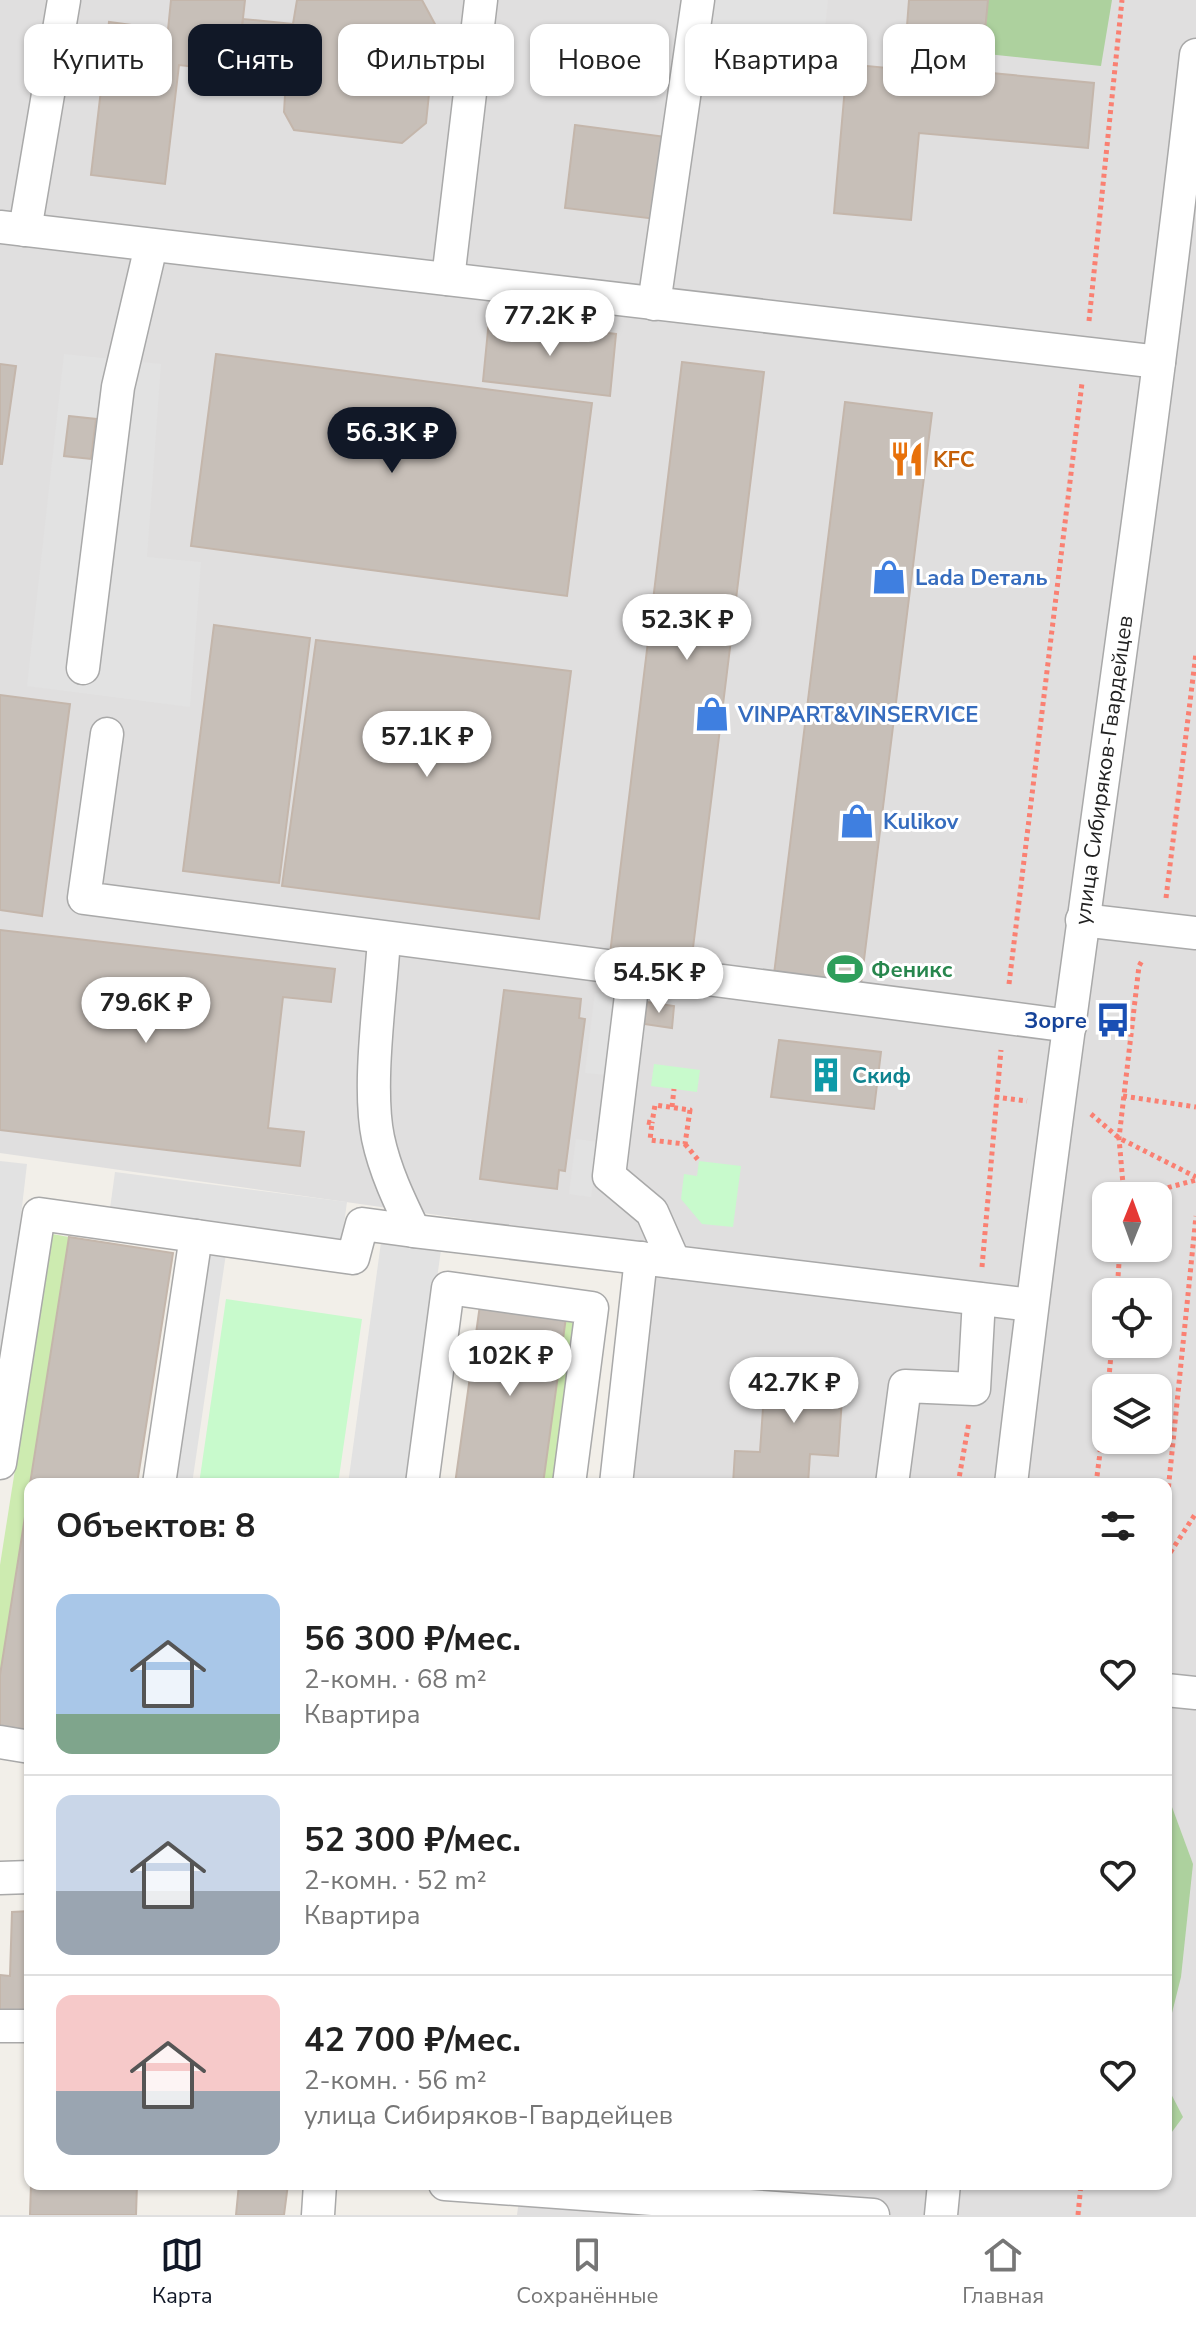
<!DOCTYPE html>
<html lang="ru">
<head>
<meta charset="utf-8">
<style>
  :root { --surface:#fff; --page:#f6f6f6; --text:#222; --muted:#767676; --line:#e0e0e0; --accent:#111827 }
  body { margin:0; font-family:"Nunito Sans",sans-serif; background:var(--page); color:var(--text); height:100vh; display:flex; flex-direction:column; font-size:30px; white-space:nowrap }
  * { box-sizing:border-box; margin:0 }
  p { font-size:26px; color:var(--muted) }
  .icon { flex:none; width:44px; height:44px; fill:none; stroke:currentColor; stroke-width:2; stroke-linecap:round; stroke-linejoin:round }
  .map { position:relative; flex:1; overflow:hidden }
  .details { position:absolute; left:24px; top:1478px; width:1148px; height:712px; display:flex; flex-direction:column; background:var(--surface); border-radius:16px; box-shadow:0 2px 6px #0004 }
  .details>* { flex:none }
  .top-card { position:absolute; left:24px; top:24px; width:1148px; height:72px; display:flex; gap:16px }
  .needle { width:52px; rotate:1deg }
  .tools { position:absolute; left:1092px; top:1182px; display:grid; gap:16px }
  .tools a { display:grid; place-items:center; width:80px; height:80px; border-radius:16px; background:var(--surface); box-shadow:0 2px 6px #0004; font-size:40px }
  .price { position:absolute; translate:-50% -68px; padding:0 18px; border-radius:28px; background:#fff; color:#222; font-size:26px; line-height:52px; filter:drop-shadow(0 2px 4px #0008) }
  .price::after { content:''; position:absolute; left:50%; top:48px; width:24px; height:18px; margin-left:-12px; background:inherit; clip-path:polygon(0 0,100% 0,50% 100%) }
  .price.active { background:var(--accent); color:#fff }
  ul { padding:0; list-style:none }
  li { display:flex; align-items:center; gap:24px; height:200px; padding:0 32px }
  li+li { border-top:2px solid var(--line) }
  li span { display:grid; place-items:center; flex:none; width:224px; height:160px; border-radius:16px; color:#555 }
  li>.icon { margin-inline-start:auto }
  span .icon { width:96px; height:96px; fill:#fffc; stroke-width:1 }
  li b { font-size:34px }
  h2 { display:flex; justify-content:space-between; align-items:center; height:96px; padding:0 32px; font-size:34px }
  .pill { padding:0 28px; border-radius:16px; background:var(--surface); box-shadow:0 2px 6px #0004; font-size:28px; line-height:72px }
  .pill.active { background:var(--accent); color:#fff }
  .dock { display:flex; justify-content:space-around; align-items:center; height:112px; border-top:2px solid var(--line); background:var(--surface); font-size:22px; color:var(--muted) }
  .dock a { display:grid; justify-items:center; gap:4px }
  .dock .active { color:var(--accent) }
  .map>svg:first-child { display:block }
  .residential { fill:#e0dfdf; fill-rule:evenodd }
  .grass { fill:#cdebb0 }
  .forest { fill:#add19e }
  .park { fill:#c8facc }
  .parking { fill:#e2e2e2 }
  .building { fill:#c7bfb8; stroke:#c4b6ab; stroke-width:2 }
  .lines { fill:none; stroke-linecap:round; stroke-linejoin:round }
  .minor-casing { stroke:#a9a9a9; stroke-width:35 }
  .path { stroke:#fa8072; stroke-width:5; stroke-dasharray:4 4; stroke-linecap:butt }
  .minor { stroke:#fff; stroke-width:32 }
  .labels { text-anchor:middle; stroke-width:6; stroke-linejoin:round; paint-order:stroke }
  .food-label { font-size:22px; font-weight:bold; fill:#c56008; stroke:#fff; text-anchor:start }
  .shop-label { font-size:22px; font-weight:bold; fill:#366cbe; stroke:#fff; text-anchor:start }
  .street-label { font-size:22px; fill:#222; stroke:#fff }
  .leisure-label { font-size:22px; font-weight:bold; fill:#27864d; stroke:#fff; text-anchor:start }
  .transit-label { font-size:22px; font-weight:bold; fill:#164399; stroke:#fff; text-anchor:end }
  .culture-label { font-size:22px; font-weight:bold; fill:#0d838f; stroke:#fff; text-anchor:start }
</style>
</head>
<body>
<div class="map">
<svg width="1196" height="2215" viewBox="0 0 1196 2215">
  <rect width="100%" height="100%" fill="#f2efe9"/>
  <path class="residential" d="M 0,0 L 1196,0 L 1196,2215 L 517,2215 L 521,2184 L 1166,2184 L 1166,1484 L 622,1484 L 656,1246 L 0,1153 ZM 1106,1196 L 1158,1196 L 1158,1248 L 1106,1248 ZM 1106,1292 L 1158,1292 L 1158,1344 L 1106,1344 ZM 1106,1388 L 1158,1388 L 1158,1440 L 1106,1440 Z"/>
  <g class="grass">
    <polygon points="52,1234 69,1237 0,1675 0,1565"/>
    <polygon points="566,1317 580,1319 557,1484 543,1484"/>
  </g>
  <g class="forest">
    <polygon points="955,0 1112,0 1101,66 949,50"/>
    <polygon points="1172,1807 1193,1864 1181,1977 1166,2037 1166,1809"/>
    <polygon points="1166,2084 1183,2117 1166,2140"/>
  </g>
  <g class="park">
    <polygon points="654,1064 700,1070 697,1092 651,1086"/>
    <polygon points="699,1161 741,1166 733,1227 702,1224 681,1199 684,1174 697,1176"/>
    <polygon points="226,1299 362,1319 338,1484 199,1484"/>
  </g>
  <g class="parking">
    <polygon points="698,0 828,0 823,46 694,27"/>
    <polygon points="64,354 161,364 147,557 201,562 190,707 27,686"/>
    <polygon points="595,993 618,996 607,1075 585,1073"/>
    <polygon points="576,1139 599,1142 591,1197 569,1194"/>
    <polygon points="0,1161 27,1164 4,1361 0,1361"/>
    <polygon points="115,1172 347,1202 340,1254 228,1240 192,1484 159,1484 196,1235 108,1223"/>
    <polygon points="382,1235 442,1243 408,1484 348,1484"/>
  </g>
  <g class="building">
    <polygon points="171,0 245,0 237,72 179,65 165,184 91,175 109,22 168,30"/>
    <polygon points="297,0 422,0 436,26 426,123 402,143 294,130 284,112 286,78 237,72 243,19 293,24"/>
    <polygon points="909,0 988,0 981,72 1094,83 1088,148 919,133 911,220 834,213 847,64 918,71 921,40 906,39"/>
    <polygon points="575,125 674,138 664,220 565,208"/>
    <polygon points="489,320 616,334 610,396 483,381"/>
    <polygon points="216,354 592,403 567,596 191,546"/>
    <polygon points="682,362 764,372 691,964 610,954"/>
    <polygon points="0,364 16,366 2,464 0,464"/>
    <polygon points="845,402 932,413 861,984 774,974"/>
    <polygon points="69,416 96,419 91,459 64,456"/>
    <polygon points="214,625 310,638 279,883 183,871"/>
    <polygon points="316,640 571,671 539,919 282,886"/>
    <polygon points="0,695 70,704 42,916 0,910"/>
    <polygon points="0,930 335,969 331,1002 283,997 268,1128 304,1132 300,1166 0,1130"/>
    <polygon points="504,990 581,999 579,1018 585,1019 565,1171 559,1170 557,1189 480,1179"/>
    <polygon points="647,1002 674,1006 672,1028 644,1024"/>
    <polygon points="779,1040 881,1052 874,1109 771,1097"/>
    <polygon points="69,1237 173,1253 137,1484 30,1484"/>
    <polygon points="480,1305 566,1317 543,1484 455,1484"/>
    <polygon points="766,1364 844,1370 838,1456 810,1454 808,1484 733,1484 735,1451 760,1452"/>
    <polygon points="30,1485 30,1735 0,1730 0,1675"/>
    <polygon points="30,1911 30,2012 0,2012 0,1975 10,1976 12,1912"/>
    <polygon points="31,2184 137,2184 136,2215 30,2215"/>
    <polygon points="239,2184 288,2184 284,2215 236,2215"/>
  </g>
  <g class="lines">
    <g class="minor-casing">
      <g id="minor">
        <polyline points="0,227 1159,362"/>
        <polyline points="25,230 64,0"/>
        <polyline points="448,279 481,0"/>
        <polyline points="654,304 698,0"/>
        <polyline points="83,668 118,387 151,246"/>
        <polyline points="107,734 84,898 1070,1026"/>
        <polyline points="1082,920 1196,933"/>
        <polyline points="634,971 609,1176 652,1212 674,1262"/>
        <polyline points="414,1231 1032,1305"/>
        <path d="M 0,1463 L 39,1214 L 353,1258 L 362,1224 L 414,1231 C 399,1200 385,1171 378,1138 C 367,1085 381,994 384,938"/>
        <polyline points="159,1484 196,1236"/>
        <polyline points="422,1484 448,1288 592,1308 569,1484"/>
        <polyline points="616,1484 641,1258"/>
        <polyline points="892,1484 905,1386 974,1389 979,1299"/>
        <path d="M 1011,1484 C 1066,1007 1143,533 1196,55"/>
        <polyline points="1166,1690 1196,1693"/>
        <polyline points="0,1742 30,1747"/>
        <polyline points="0,1878 30,1877"/>
        <polyline points="0,2026 30,2026"/>
        <polyline points="445,2184 873,2215"/>
        <polyline points="318,2215 320,2184"/>
        <polyline points="941,2215 944,2184"/>
      </g>
    </g>
    <g class="path">
      <polyline points="1089,321 1122,0"/>
      <polyline points="1166,898 1196,653"/>
      <polyline points="1009,984 1082,383"/>
      <polyline points="1123,1096 1196,1107"/>
      <polyline points="995,1097 1027,1101"/>
      <polyline points="672,1107 674,1089"/>
      <polyline points="1091,1114 1119,1138 1196,1177"/>
      <polyline points="647,1122 652,1123 650,1140 685,1144 690,1110 655,1105 652,1123"/>
      <polyline points="685,1144 699,1161"/>
      <polyline points="1124,1196 1119,1138 1139,966 1143,959"/>
      <polyline points="1137,1196 1196,1180"/>
      <polyline points="982,1267 1001,1050"/>
      <polyline points="1117,1292 1120,1248"/>
      <polyline points="1108,1388 1112,1344"/>
      <polyline points="958,1484 969,1422"/>
      <polyline points="1096,1484 1106,1406"/>
      <polyline points="1166,1511 1196,1216"/>
      <polyline points="1166,1559 1196,1513"/>
      <polyline points="1078,2215 1081,2184"/>
    </g>
    <use href="#minor" class="minor"/>
  </g>
  <defs>
    <g id="restaurant-bare" transform="scale(2.76)"><path d="M-5-6h1v4h1v-4h1v4h1v-4h1v5L-1.5 .5V6h-2V.5L-5-1ZM5-6V6H3V1.5H1.5Q1.5-4 5-6Z" fill="#e8710a" stroke="#fff" stroke-width="2.5" paint-order="stroke"/></g>
    <g id="shop-bare" transform="scale(2.76)"><path d="M-5-2.5h2.3a2.7 3.5 0 0 1 5.4 0H5L5.5 6h-11ZM-1.5-2.5h3a1.5 2.3 0 0 0-3 0Z" fill="#3f7fe0" stroke="#fff" stroke-width="2.5" paint-order="stroke"/></g>
    <g id="stadium-bare" transform="scale(2.76)"><path d="M0-5a6.5 5 0 1 0 0 10a6.5 5 0 1 0 0-10ZM-3.5-1.8h7v3.6h-7Z" fill="#2e9e5b" stroke="#fff" stroke-width="2.5" paint-order="stroke"/></g>
    <g id="bus-bare" transform="scale(2.76)"><path d="M-5-6H5V4H4V6H2V4H-2V6H-4V4H-5ZM-3.5-4V0h7V-4ZM-3.5 1.2v1.5H-2V1.2ZM2 1.2v1.5H3.5V1.2Z" fill="#1a4fb4" stroke="#fff" stroke-width="2.5" paint-order="stroke"/></g>
    <g id="building-bare" transform="scale(2.76)"><path d="M-4-6H4V6H1V3H-1V6H-4ZM-2.5-4.3h1.7v1.8h-1.7ZM.8-4.3h1.7v1.8H.8ZM-2.5-1h1.7V.8h-1.7ZM.8-1h1.7V.8H.8Z" fill="#0f9aa8" stroke="#fff" stroke-width="2.5" paint-order="stroke"/></g>
  </defs>
  <g fill-rule="evenodd">
    <use href="#restaurant-bare" x="907" y="459"/>
    <use href="#shop-bare" x="889" y="577"/>
    <use href="#shop-bare" x="712" y="714"/>
    <use href="#shop-bare" x="857" y="821"/>
    <use href="#stadium-bare" x="845" y="969"/>
    <use href="#bus-bare" x="1113" y="1020"/>
    <use href="#building-bare" x="826" y="1075"/>
  </g>
  <g class="labels">
    <g class="food-label">
      <text x="933" y="467">KFC</text>
    </g>
    <g class="shop-label">
      <text x="915" y="585">Lada Dеталь</text>
      <text x="738" y="722">VINPART&amp;VINSERVICE</text>
      <text x="883" y="829">Kulikov</text>
    </g>
    <g class="street-label">
      <text transform="translate(1103 770) rotate(-82)" y="8">улица Сибиряков-Гвардейцев</text>
    </g>
    <g class="leisure-label">
      <text x="871" y="977">Феникс</text>
    </g>
    <g class="transit-label">
      <text x="1087" y="1028">Зорге</text>
    </g>
    <g class="culture-label">
      <text x="852" y="1083">Скиф</text>
    </g>
  </g>
</svg>
<div class="tools">
<a><svg class="needle" viewBox="-14 -14 28 28"><path d="M0-13l5 13h-10z" fill="#e53935"/><path d="M0 13l5-13h-10z" fill="#767676"/></svg></a>
<a><svg class="icon" aria-label="locate" viewBox="0 0 24 24"><circle cx="12" cy="12" r="6"/><path d="M12 2v4M12 18v4M2 12h4M18 12h4"/></svg></a>
<a><svg class="icon" aria-label="layers" viewBox="0 0 24 24"><path d="M12 4l9 5-9 5-9-5zM3 14l9 5 9-5"/></svg></a>
</div>
<b class="price" style="left:550px;top:358px">77.2K ₽</b>
<b class="price active" style="left:392px;top:475px">56.3K ₽</b>
<b class="price" style="left:687px;top:662px">52.3K ₽</b>
<b class="price" style="left:427px;top:779px">57.1K ₽</b>
<b class="price" style="left:659px;top:1015px">54.5K ₽</b>
<b class="price" style="left:146px;top:1045px">79.6K ₽</b>
<b class="price" style="left:510px;top:1398px">102K ₽</b>
<b class="price" style="left:794px;top:1425px">42.7K ₽</b>
<div class="top-card">
<a class="pill">Купить</a>
<a class="pill active">Снять</a>
<a class="pill">Фильтры</a>
<a class="pill">Новое</a>
<a class="pill">Квартира</a>
<a class="pill">Дом</a>
</div>
<section class="details">
<h2>Объектов: 8<svg class="icon" aria-label="filters" viewBox="0 0 24 24"><path d="M4 7h16M4 17h16"/><circle cx="9" cy="7" r="2"/><circle cx="15" cy="17" r="2"/></svg></h2>
<ul>
<li><span style="background:linear-gradient(#a9c7e8 75%,#7fa58c 0)"><svg class="icon" aria-label="home" viewBox="0 0 24 24"><path d="M3 11l9-7 9 7M6 9v11h12V9"/></svg></span><div><b>56 300 ₽/мес.</b><p>2-комн. · 68 m²</p><p>Квартира</p></div><svg class="icon" aria-label="heart" viewBox="0 0 24 24"><path d="M12 20l-8-8c-3-5 5-10 8-4 3-6 11-1 8 4z"/></svg></li>
<li><span style="background:linear-gradient(#c9d6e8 60%,#9aa5b1 0)"><svg class="icon" aria-label="home" viewBox="0 0 24 24"><path d="M3 11l9-7 9 7M6 9v11h12V9"/></svg></span><div><b>52 300 ₽/мес.</b><p>2-комн. · 52 m²</p><p>Квартира</p></div><svg class="icon" aria-label="heart" viewBox="0 0 24 24"><path d="M12 20l-8-8c-3-5 5-10 8-4 3-6 11-1 8 4z"/></svg></li>
<li><span style="background:linear-gradient(#f6c9c9 60%,#9aa5b1 0)"><svg class="icon" aria-label="home" viewBox="0 0 24 24"><path d="M3 11l9-7 9 7M6 9v11h12V9"/></svg></span><div><b>42 700 ₽/мес.</b><p>2-комн. · 56 m²</p><p>улица Сибиряков-Гвардейцев</p></div><svg class="icon" aria-label="heart" viewBox="0 0 24 24"><path d="M12 20l-8-8c-3-5 5-10 8-4 3-6 11-1 8 4z"/></svg></li>
</ul>
</section>
</div>
<nav class="dock">
<a class="active"><svg class="icon" aria-label="map" viewBox="0 0 24 24"><path d="M3 6l6-2 6 2 6-2v14l-6 2-6-2-6 2zM9 4v14M15 6v14"/></svg>Карта</a>
<a><svg class="icon" aria-label="saved" viewBox="0 0 24 24"><path d="M7 4h10v16l-5-4-5 4z"/></svg>Сохранённые</a>
<a><svg class="icon" aria-label="home" viewBox="0 0 24 24"><path d="M3 11l9-7 9 7M6 9v11h12V9"/></svg>Главная</a>
</nav>
</body>
</html>
